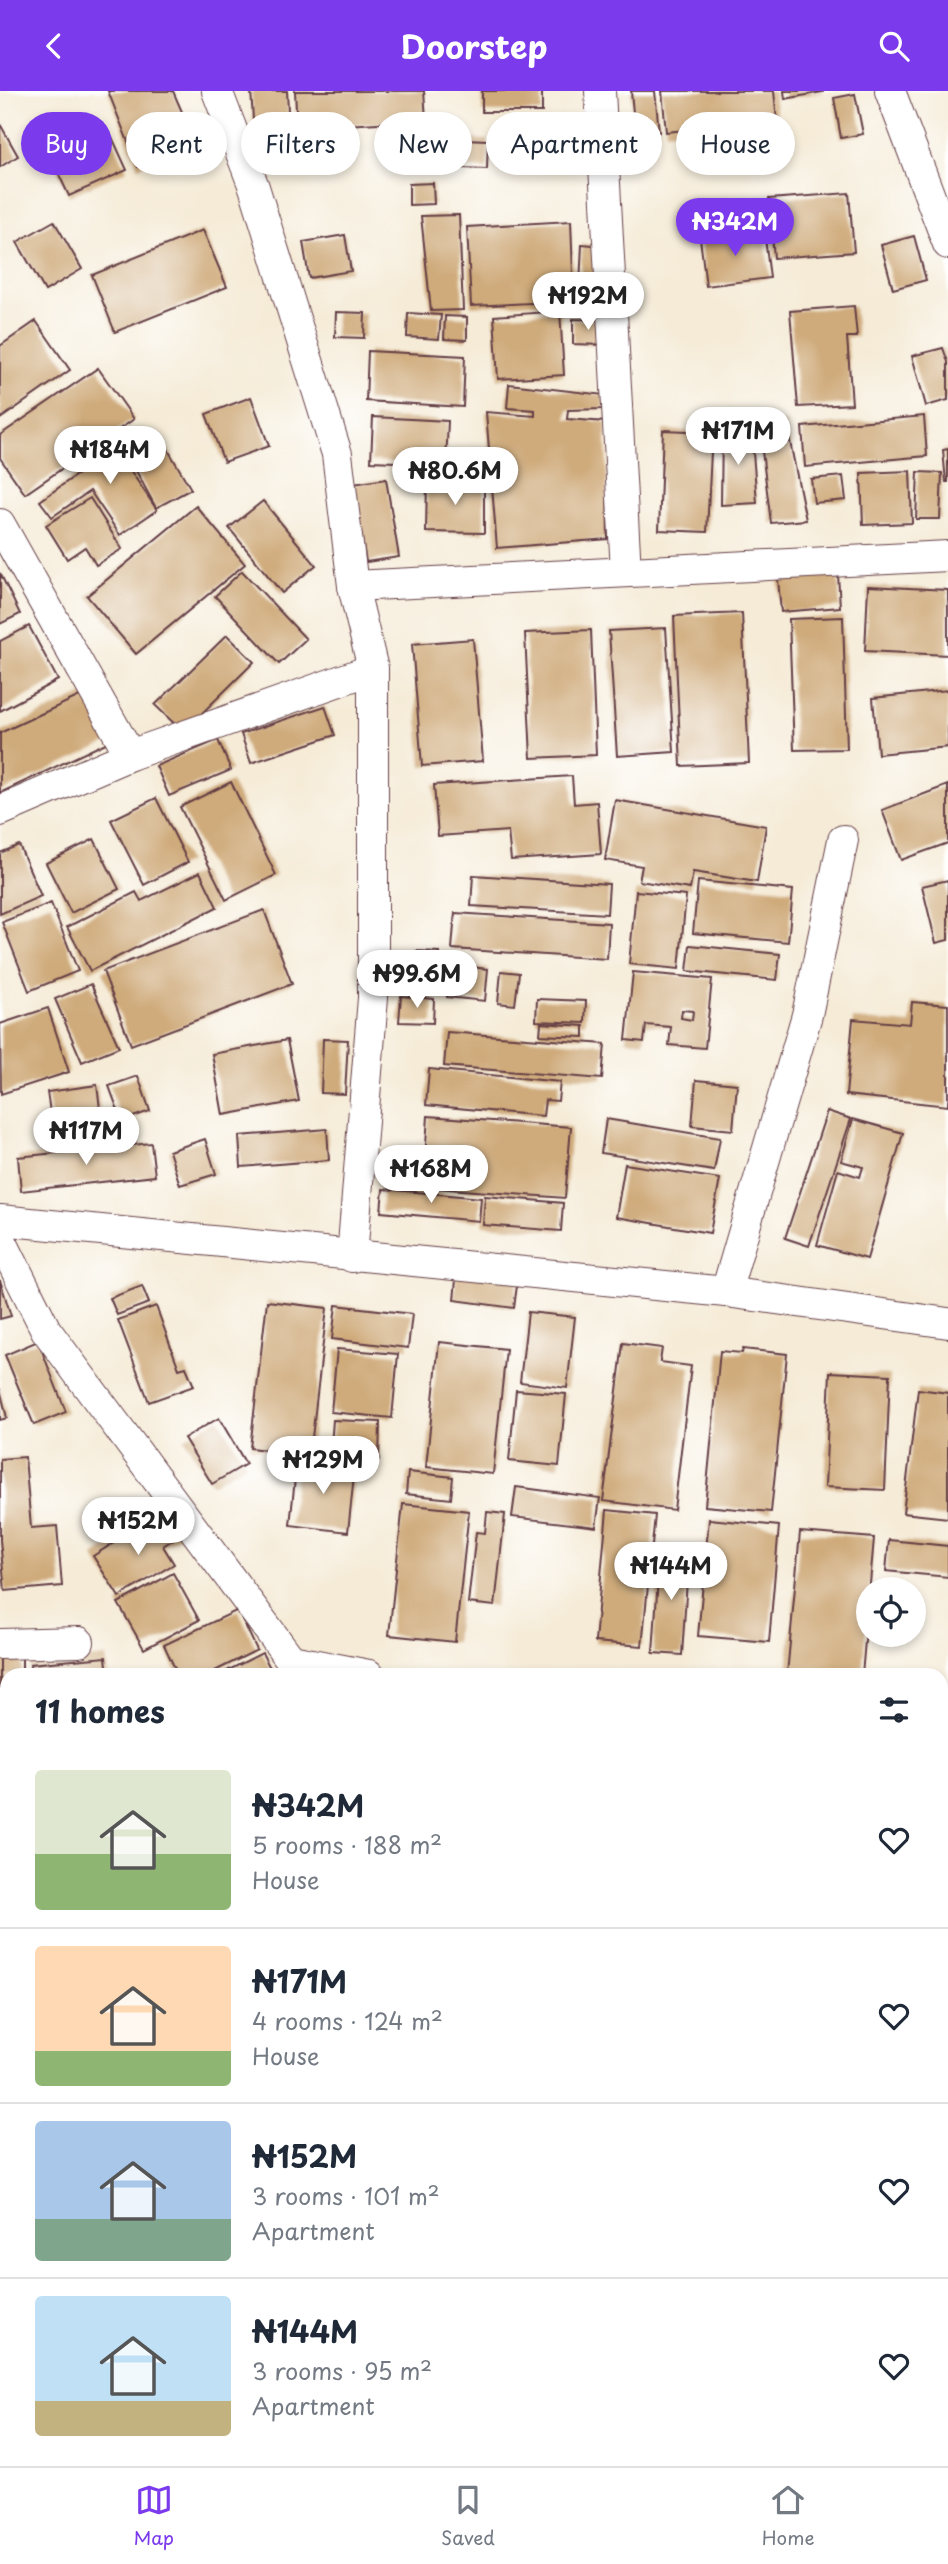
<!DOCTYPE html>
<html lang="en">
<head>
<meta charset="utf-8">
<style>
  :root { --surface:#fff; --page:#f6f6f7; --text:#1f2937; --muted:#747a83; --line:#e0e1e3; --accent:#7c3aed }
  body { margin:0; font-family:"Playpen Sans",sans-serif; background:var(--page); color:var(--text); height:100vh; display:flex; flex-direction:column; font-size:26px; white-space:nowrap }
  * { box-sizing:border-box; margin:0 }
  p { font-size:23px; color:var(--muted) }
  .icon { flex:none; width:38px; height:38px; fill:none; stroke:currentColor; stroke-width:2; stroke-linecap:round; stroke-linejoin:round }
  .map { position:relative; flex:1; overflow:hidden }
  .sheet { position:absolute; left:0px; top:1577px; width:948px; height:800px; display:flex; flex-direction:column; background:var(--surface); border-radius:21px 21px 0 0; box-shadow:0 4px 10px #0003 }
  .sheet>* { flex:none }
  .banner { position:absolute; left:21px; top:21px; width:906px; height:63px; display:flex; gap:14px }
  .controls { position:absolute; left:856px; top:1486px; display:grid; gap:14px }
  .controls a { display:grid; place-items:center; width:70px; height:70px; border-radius:50%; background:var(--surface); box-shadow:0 4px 10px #0003; font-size:35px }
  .price { position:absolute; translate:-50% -60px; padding:0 16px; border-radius:24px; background:#fff; color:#222; font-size:23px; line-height:46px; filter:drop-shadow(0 2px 4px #0008) }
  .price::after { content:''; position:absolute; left:50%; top:42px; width:21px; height:16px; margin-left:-10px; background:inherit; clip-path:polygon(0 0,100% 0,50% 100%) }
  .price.selected { background:var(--accent); color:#fff }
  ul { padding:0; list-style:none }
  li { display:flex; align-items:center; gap:21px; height:175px; padding:0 35px }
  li+li { border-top:2px solid var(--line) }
  li span { display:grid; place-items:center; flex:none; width:196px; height:140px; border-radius:7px; color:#555 }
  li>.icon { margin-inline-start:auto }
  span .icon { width:84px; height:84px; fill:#fffc; stroke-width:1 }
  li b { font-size:30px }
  h2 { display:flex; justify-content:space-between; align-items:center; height:84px; padding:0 35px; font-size:30px }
  .tag { padding:0 24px; border-radius:32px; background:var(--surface); box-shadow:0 4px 10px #0003; font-size:24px; line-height:63px }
  .tag.selected { background:var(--accent); color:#fff }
  header { display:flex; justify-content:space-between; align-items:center; height:91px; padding:0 35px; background:var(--accent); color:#fff; font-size:32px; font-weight:700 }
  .tab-bar { display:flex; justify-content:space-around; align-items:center; height:98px; border-top:2px solid var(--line); background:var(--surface); font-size:19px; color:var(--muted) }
  .tab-bar a { display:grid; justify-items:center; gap:4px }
  .tab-bar .selected { color:var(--accent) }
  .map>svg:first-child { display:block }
  .building { fill:#cfaa7a; fill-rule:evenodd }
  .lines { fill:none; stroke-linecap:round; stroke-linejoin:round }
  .minor-casing { stroke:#643e45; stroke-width:32 }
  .minor { stroke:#fff; stroke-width:30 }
</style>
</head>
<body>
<header><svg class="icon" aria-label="back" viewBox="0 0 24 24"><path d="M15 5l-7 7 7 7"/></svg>Doorstep<svg class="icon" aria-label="search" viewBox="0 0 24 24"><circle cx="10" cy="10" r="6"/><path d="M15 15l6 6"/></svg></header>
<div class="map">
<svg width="948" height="2375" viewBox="0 0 948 2375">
  <rect width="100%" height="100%" fill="#fff"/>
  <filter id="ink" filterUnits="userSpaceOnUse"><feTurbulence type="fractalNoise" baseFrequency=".0143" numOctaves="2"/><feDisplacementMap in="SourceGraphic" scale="14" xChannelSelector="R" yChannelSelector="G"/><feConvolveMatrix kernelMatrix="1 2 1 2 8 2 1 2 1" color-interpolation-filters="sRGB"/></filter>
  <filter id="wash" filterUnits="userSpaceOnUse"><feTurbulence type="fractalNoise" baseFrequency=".00686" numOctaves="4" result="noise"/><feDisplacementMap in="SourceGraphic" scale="28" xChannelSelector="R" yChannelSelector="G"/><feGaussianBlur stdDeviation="1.57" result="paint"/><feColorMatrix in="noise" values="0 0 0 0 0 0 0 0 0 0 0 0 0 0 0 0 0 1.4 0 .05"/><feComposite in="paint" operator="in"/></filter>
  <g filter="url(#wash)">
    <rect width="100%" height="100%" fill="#f5ebd7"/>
    <g id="blocks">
      <g class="building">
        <polygon points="108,0 173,0 195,51 138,76"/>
        <polygon points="251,0 287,0 289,40 254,42"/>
        <polygon points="295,0 424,0 426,29 297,37"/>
        <rect x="482" y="0" width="60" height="21"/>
        <polygon points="631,0 655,0 659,41 635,43"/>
        <polygon points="662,0 774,0 777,30 666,41"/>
        <polygon points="784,0 823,0 823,1 785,8"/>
        <polygon points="855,3 863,43 841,47 834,7"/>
        <polygon points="0,33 18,65 0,76"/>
        <polygon points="512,42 539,43 539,80 512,79"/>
        <polygon points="112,46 127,79 69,105 54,73"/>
        <polygon points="464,48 488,49 487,78 462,77"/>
        <polygon points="433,92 434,113 409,114 409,93"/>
        <polygon points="849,102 854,161 774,167 769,108"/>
        <polygon points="459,124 463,219 431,220 421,125"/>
        <polygon points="54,130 82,178 45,200 17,151"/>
        <polygon points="571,130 574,210 471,215 467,136"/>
        <polygon points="203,139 227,196 115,241 92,184"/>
        <polygon points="764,139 770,187 706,195 700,147"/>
        <polygon points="345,144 351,180 309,187 303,151"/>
        <polygon points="914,145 926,189 893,198 881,154"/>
        <polygon points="582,153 604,155 601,216 579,214"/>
        <polygon points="854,215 857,246 847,246 852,313 798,316 790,220"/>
        <polygon points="560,220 564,284 498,288 494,225"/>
        <polygon points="336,221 365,222 364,247 335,246"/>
        <polygon points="408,222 441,224 439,248 407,246"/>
        <polygon points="445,225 467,226 467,249 444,248"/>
        <polygon points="573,228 603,229 603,254 573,253"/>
        <polygon points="36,230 70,279 0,328 0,255"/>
        <polygon points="943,257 948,271 948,309 926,315 912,265"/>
        <polygon points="368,260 465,265 463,316 366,310"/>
        <polygon points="98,277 134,328 25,403 0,367 0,344"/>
        <polygon points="509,293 605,304 602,318 568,319 567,328 606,331 608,448 497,457 486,321 535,325 535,319 507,317"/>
        <polygon points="251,306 269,355 224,371 206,323"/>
        <polygon points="924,325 927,365 805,376 802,336"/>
        <polygon points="373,326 448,330 446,373 371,370"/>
        <polygon points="786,331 806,429 771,432 759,336"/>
        <polygon points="751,336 757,412 721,414 722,338"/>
        <polygon points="663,339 712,341 707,441 659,439"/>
        <polygon points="138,340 153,359 128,376 157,419 120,444 90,400 52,426 40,410"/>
        <polygon points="167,357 191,398 156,417 134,376"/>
        <polygon points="948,358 948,391 946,391 943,359"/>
        <polygon points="910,380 912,432 863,434 861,382"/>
        <polygon points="918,381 942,382 940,428 916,428"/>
        <polygon points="843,385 846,409 814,412 811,388"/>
        <polygon points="386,388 399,466 366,471 353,393"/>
        <polygon points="427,389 484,390 484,442 426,441"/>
        <polygon points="90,407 122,458 96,474 85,456 67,468 46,434"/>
        <polygon points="263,410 316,474 282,502 229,437"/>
        <polygon points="196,415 245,473 136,563 87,505"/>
        <polygon points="242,480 306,548 279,573 215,505"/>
        <polygon points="0,482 20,523 0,533"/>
        <polygon points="838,483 840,516 781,521 778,488"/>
        <polygon points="868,495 948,499 948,564 865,560"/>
        <polygon points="742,522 749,672 681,675 674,525"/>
        <polygon points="843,526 847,658 794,659 789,528"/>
        <polygon points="29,535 58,589 0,620 0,550"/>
        <polygon points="666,537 674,661 617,665 609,540"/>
        <polygon points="591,539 596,664 531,667 525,542"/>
        <polygon points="227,544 254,571 183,641 155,614"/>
        <polygon points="473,548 483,670 422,675 412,553"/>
        <polygon points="948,599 948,656 878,663 873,607"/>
        <polygon points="84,603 108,651 0,702 0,642"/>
        <polygon points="325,615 335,644 251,672 241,643"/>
        <polygon points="218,649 231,679 169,705 156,675"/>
        <polygon points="572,685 574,713 597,711 601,763 511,769 508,740 438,745 434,694"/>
        <polygon points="231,691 276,784 226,809 180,716"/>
        <polygon points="948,694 948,752 901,769 882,719"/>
        <polygon points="156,707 188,771 144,794 111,729"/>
        <polygon points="615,709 766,735 757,791 693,781 690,798 639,790 642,775 605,769"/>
        <polygon points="94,748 119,798 71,822 46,772"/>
        <polygon points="19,754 41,805 0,823 0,762"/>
        <polygon points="200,781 217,816 90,880 67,836 136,801 141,810"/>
        <polygon points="473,784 609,793 607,823 471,815"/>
        <polygon points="948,789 948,849 936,852 922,795"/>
        <polygon points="698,790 793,799 788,851 693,842"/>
        <polygon points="636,800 686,805 679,878 629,873"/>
        <polygon points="51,812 78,880 29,900 2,831"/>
        <polygon points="264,819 292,893 131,954 103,880"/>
        <polygon points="455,822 609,832 607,868 452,858"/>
        <polygon points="690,854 780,863 777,889 687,880"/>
        <polygon points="416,860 439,861 438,898 415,897"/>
        <polygon points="450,874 488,878 485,910 447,906"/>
        <polygon points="501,880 519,882 515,914 498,912"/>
        <path d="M 633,881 L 712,888 L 705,957 L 669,954 L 671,936 L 646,934 L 644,951 L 626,949 ZM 682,919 L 693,920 L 692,929 L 681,927 Z"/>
        <polygon points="91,893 119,956 82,971 55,908"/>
        <polygon points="401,905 434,908 433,932 399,931"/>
        <polygon points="537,908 586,910 585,932 536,930"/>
        <polygon points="912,911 948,914 948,1015 846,1004 853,928 910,933"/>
        <polygon points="48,917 69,981 1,1003 0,933"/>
        <polygon points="541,932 584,935 584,946 540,944"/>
        <polygon points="447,941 605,953 602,988 444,975"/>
        <polygon points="323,948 348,949 345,1003 321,1002"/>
        <polygon points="287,949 299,1010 223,1024 212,963"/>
        <polygon points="429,978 560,991 558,1010 545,1009 543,1025 426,1014"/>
        <polygon points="138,985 150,1020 122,1030 109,995"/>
        <polygon points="696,989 737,993 733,1039 692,1035"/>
        <polygon points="97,994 103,1041 54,1048 47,1001"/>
        <polygon points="827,1020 851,1028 809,1155 785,1147"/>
        <polygon points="428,1025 571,1036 565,1107 423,1096"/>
        <polygon points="606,1028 720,1047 714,1080 601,1062"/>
        <polygon points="853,1028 903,1042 867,1168 817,1154 838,1079 860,1086 863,1076 841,1070"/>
        <polygon points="327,1038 329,1069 241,1076 239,1045"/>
        <polygon points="205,1048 216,1083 180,1094 169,1060"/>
        <polygon points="151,1052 155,1085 21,1100 18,1066"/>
        <polygon points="625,1073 720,1088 710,1142 616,1126"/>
        <polygon points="383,1098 481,1107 479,1130 381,1121"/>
        <polygon points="485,1105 563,1112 561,1140 483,1134"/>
        <polygon points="457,1179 518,1187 514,1217 454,1209"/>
        <polygon points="0,1189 11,1225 0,1228"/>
        <polygon points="142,1195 149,1212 117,1224 110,1207"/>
        <polygon points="267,1210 327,1217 310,1364 250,1357"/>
        <polygon points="336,1214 412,1223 408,1257 332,1248"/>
        <polygon points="156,1215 179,1278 186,1276 194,1295 149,1311 118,1229"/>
        <polygon points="528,1221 575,1226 567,1297 520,1291"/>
        <polygon points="38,1250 66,1321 34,1334 5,1264"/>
        <polygon points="439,1251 506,1258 493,1383 426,1376"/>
        <polygon points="623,1252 662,1257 660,1271 691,1275 674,1419 603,1410"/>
        <polygon points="337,1258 398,1263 392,1327 331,1321"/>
        <polygon points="743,1258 787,1263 771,1421 705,1415 720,1260 742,1262"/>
        <polygon points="830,1281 890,1284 885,1399 825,1396"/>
        <polygon points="0,1298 7,1327 0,1329"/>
        <polygon points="918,1298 948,1302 948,1427 903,1422"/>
        <polygon points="516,1299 566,1303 559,1375 509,1370"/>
        <polygon points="219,1327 246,1373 212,1393 184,1347"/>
        <polygon points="333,1329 380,1331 379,1370 330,1368"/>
        <polygon points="25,1366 31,1437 57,1435 62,1495 5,1500 0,1449 0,1368"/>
        <polygon points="297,1369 355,1375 348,1441 290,1434"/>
        <polygon points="408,1381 453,1386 451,1408 406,1403"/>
        <polygon points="516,1396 600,1407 596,1436 512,1426"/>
        <polygon points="403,1413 469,1420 455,1551 389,1544"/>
        <polygon points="607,1419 655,1424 642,1555 595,1551"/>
        <polygon points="487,1421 505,1423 495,1515 468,1512 476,1441 485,1442"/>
        <polygon points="177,1428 185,1441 163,1455 174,1473 119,1506 93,1465 147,1431 154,1442"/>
        <polygon points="709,1428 779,1435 769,1551 698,1545"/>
        <polygon points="800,1441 874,1447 862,1584 787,1584"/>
        <polygon points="889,1449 948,1455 948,1486 886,1480"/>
        <polygon points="660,1457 689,1459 682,1564 653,1562"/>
        <polygon points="173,1482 199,1529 144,1558 118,1512"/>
        <polygon points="238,1519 257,1559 207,1584 178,1584 164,1554"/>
        <polygon points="262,1562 274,1584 219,1584"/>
        <polygon points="0,1566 22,1566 22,1584 7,1584 7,1689 0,1689"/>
        <polygon points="106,1566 108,1584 31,1584 30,1573"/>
        <polygon points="0,1705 7,1705 7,1754 0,1755"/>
        <polygon points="942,1719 948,1720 948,1775 942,1774"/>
        <rect x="0" y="1787" width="7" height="113"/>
        <polygon points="942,1890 948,1891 948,1927 942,1926"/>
        <polygon points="7,1925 7,1949 0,1950 0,1926"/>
        <polygon points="948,2136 948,2186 942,2190 942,2140"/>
        <polygon points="3,2180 7,2180 7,2199 2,2199"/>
        <polygon points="0,2255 7,2255 7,2370 33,2370 33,2375 0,2375"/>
        <polygon points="948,2261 948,2295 942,2299 942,2265"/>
        <polygon points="948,2304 948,2357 942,2361 942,2307"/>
        <polygon points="459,2370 523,2370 525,2375 461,2375"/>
        <polygon points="554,2370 644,2370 646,2375 556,2375"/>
        <polygon points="645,2370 716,2370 718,2375 648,2375"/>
        <polygon points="720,2370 764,2370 765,2373 723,2375"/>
      </g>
    </g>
  </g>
  <g filter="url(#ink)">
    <use href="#blocks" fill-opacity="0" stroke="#643e45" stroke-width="2"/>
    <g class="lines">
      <g class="minor-casing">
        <g id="minor">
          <polyline points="217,0 254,96 337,363 353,495 373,578 373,907 352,1166"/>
          <polyline points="600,0 626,481"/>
          <polyline points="890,0 948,153"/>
          <polyline points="0,433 130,664"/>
          <polyline points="353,495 948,465"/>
          <polyline points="0,720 130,664 373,578"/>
          <polyline points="0,1129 726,1201 948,1232"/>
          <polyline points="0,1147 46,1239 291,1569 296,1584"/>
          <polyline points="726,1201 807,924 843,749"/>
          <polyline points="0,1553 79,1551"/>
          <polyline points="291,1569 369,1584"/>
          <polyline points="942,1683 948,1684"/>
          <polyline points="0,1984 7,1984"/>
          <polyline points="942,2001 948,2003"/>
          <polyline points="807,2370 811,2375"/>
          <polyline points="187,2375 205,2370"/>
        </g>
      </g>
      <use href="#minor" class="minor"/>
    </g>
  </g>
</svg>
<div class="controls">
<a><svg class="icon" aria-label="locate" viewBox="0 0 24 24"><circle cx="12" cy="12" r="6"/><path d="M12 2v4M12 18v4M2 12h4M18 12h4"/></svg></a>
</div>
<b class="price selected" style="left:735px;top:167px">₦342M</b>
<b class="price" style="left:588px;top:241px">₦192M</b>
<b class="price" style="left:738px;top:376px">₦171M</b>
<b class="price" style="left:110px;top:395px">₦184M</b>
<b class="price" style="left:455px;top:416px">₦80.6M</b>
<b class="price" style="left:417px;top:919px">₦99.6M</b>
<b class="price" style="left:86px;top:1076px">₦117M</b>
<b class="price" style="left:431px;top:1114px">₦168M</b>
<b class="price" style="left:323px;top:1405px">₦129M</b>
<b class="price" style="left:138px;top:1466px">₦152M</b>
<b class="price" style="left:671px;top:1511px">₦144M</b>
<div class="banner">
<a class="tag selected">Buy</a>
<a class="tag">Rent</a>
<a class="tag">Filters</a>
<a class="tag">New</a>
<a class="tag">Apartment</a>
<a class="tag">House</a>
</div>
<section class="sheet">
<h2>11 homes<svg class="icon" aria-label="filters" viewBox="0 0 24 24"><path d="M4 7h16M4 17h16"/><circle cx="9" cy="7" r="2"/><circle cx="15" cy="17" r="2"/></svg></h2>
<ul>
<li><span style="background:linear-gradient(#dfe7d0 60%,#8fb573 0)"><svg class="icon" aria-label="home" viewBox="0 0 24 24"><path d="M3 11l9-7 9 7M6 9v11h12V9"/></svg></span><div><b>₦342M</b><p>5 rooms · 188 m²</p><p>House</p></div><svg class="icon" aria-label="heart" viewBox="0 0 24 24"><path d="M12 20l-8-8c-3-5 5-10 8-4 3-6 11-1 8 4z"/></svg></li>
<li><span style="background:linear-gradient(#ffd9b3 75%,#8fb573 0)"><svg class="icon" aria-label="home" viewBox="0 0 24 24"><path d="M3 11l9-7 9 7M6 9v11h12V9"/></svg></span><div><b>₦171M</b><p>4 rooms · 124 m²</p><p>House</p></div><svg class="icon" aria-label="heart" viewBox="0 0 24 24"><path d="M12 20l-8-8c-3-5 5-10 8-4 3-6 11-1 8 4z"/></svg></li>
<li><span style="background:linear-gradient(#a9c7e8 70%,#7fa58c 0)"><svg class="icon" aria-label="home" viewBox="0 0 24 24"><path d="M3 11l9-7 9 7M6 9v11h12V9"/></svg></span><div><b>₦152M</b><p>3 rooms · 101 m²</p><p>Apartment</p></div><svg class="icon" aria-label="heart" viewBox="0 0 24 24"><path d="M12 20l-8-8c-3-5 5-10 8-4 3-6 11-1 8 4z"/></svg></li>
<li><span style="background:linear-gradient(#bfe0f5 75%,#c2b280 0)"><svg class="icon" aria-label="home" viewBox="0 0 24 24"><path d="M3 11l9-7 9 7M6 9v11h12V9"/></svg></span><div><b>₦144M</b><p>3 rooms · 95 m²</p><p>Apartment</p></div><svg class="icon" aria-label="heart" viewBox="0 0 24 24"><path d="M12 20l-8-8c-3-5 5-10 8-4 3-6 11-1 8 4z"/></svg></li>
</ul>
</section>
</div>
<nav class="tab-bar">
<a class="selected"><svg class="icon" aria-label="map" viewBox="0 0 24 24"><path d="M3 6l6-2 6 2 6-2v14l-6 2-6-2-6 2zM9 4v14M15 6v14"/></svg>Map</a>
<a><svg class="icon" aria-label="saved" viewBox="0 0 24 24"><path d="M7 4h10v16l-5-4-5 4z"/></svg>Saved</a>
<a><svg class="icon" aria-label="home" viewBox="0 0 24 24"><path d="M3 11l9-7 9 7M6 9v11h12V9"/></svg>Home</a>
</nav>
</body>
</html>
